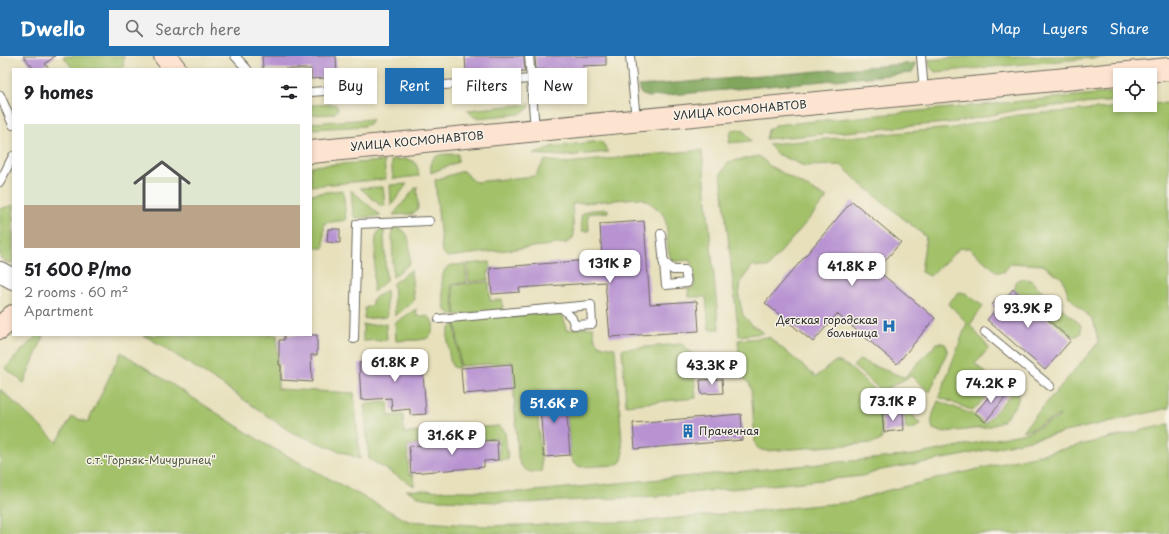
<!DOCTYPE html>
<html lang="en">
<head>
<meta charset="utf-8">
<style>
  :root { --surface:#fff; --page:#f2f2f2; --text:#202124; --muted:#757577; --accent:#1f6fb2 }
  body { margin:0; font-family:"Playpen Sans",sans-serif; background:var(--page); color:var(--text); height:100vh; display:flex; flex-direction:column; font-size:15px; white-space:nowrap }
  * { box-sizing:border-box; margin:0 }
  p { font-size:13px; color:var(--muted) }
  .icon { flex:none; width:22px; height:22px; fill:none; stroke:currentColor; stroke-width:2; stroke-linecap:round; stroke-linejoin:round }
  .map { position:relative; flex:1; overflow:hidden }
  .panel { position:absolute; left:12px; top:12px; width:300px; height:268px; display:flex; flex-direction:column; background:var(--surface); border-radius:0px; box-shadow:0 2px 6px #0003 }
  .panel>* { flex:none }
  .banner { position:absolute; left:324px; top:12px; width:380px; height:36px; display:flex; gap:8px }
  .fabs { position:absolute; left:1113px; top:12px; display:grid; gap:8px }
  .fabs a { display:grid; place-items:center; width:44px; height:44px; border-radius:0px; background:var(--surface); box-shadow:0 2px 6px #0003; font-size:20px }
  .price { position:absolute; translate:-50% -34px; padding:0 9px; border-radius:8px; background:#fff; color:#222; font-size:13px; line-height:26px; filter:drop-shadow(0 1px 2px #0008) }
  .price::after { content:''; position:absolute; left:50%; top:24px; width:12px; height:9px; margin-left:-6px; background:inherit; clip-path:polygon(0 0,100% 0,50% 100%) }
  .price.current { background:var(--accent); color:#fff }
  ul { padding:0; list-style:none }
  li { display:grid; align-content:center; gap:8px; height:212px; padding:0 12px }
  li span { display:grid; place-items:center; height:124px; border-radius:0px; color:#555 }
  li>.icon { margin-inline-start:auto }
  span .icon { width:72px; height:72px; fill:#fffc; stroke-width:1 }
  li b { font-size:17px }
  h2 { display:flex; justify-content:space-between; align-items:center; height:48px; padding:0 12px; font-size:17px }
  .pill { padding:0 14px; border-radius:0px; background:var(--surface); box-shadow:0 2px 6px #0003; font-size:14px; line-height:36px }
  .pill.current { background:var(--accent); color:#fff }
  header { display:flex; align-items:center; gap:24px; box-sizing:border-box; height:56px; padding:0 20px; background:var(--accent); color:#fff }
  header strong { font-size:19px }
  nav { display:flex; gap:22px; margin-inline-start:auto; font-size:14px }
  .search { width:280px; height:36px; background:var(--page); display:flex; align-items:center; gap:10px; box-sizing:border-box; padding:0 14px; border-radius:0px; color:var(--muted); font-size:15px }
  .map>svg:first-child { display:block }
  .green { fill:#a2c169; stroke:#66764a }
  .forest { fill:#81a75d; stroke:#566944 }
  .building { fill:#b893d2 }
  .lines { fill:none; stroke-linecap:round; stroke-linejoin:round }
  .service-casing { stroke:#6d6a5d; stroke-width:10 }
  .tertiary-casing { stroke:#6d6a5d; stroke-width:22 }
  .secondary-casing { stroke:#6d6a5d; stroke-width:24 }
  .service { stroke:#fff; stroke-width:8 }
  .tertiary { stroke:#fff; stroke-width:20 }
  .secondary { stroke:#fde4d1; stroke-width:22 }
  .labels { text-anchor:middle; stroke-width:3; stroke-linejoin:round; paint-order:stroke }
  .street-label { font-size:11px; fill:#2b2b2b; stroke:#f7f3e8 }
  .poi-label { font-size:11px; fill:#2b2b2b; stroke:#f7f3e8; text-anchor:end }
  .park-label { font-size:11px; fill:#4f583e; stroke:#f7f3e8 }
</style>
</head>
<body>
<header>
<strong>Dwello</strong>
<div class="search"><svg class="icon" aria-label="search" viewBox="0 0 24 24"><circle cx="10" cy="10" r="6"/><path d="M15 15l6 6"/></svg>Search here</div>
<nav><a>Map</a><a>Layers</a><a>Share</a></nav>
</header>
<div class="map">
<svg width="1169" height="478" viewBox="0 0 1169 478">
  <rect width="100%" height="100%" fill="#f7f3e8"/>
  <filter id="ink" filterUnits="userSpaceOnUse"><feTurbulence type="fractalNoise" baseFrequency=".025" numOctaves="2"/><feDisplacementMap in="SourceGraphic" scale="8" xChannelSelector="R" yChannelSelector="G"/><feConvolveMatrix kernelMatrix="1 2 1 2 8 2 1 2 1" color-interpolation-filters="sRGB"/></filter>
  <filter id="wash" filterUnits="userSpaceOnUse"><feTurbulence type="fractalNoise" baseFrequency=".012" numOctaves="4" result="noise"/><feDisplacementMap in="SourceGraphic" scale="16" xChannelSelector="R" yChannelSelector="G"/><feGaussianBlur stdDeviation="0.9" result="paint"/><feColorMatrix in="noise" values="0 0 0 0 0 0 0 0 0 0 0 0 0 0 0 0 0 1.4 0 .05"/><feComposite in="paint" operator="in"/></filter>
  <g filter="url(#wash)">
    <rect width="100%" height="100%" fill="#e7e0bb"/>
    <g class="green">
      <polygon points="63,0 124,0 123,13 73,13"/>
      <polygon points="975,0 1115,0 935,16 931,12 928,4"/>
      <polygon points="1116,36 1117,45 1021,53 957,66 766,83 768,74 775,69"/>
      <polygon points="1169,47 1169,352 960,400 881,414 863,420 659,440 525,447 439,444 422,442 406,434 524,436 914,399 1026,377 1058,362 1060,359 1031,373 1022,375 1099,286 1093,264 1069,241 1063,223 1043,209 1011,207 1004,216 997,216 969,192 960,192 930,220 921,216 926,181 860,127 841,109 804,110 780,99 778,99 768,88 953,72 1018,59 1150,49 1150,48"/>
      <path d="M 332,48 C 339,49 340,54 333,58 L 311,59 L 311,49 Z"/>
      <polygon points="530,48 529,52 520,58 478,62 474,61 467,54"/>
      <polygon points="372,63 369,68 364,70 311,73 311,67"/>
      <polygon points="739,73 744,75 751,85 729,87 730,79 732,74"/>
      <polygon points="601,85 609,96 565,100 533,98 551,91"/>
      <path d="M 702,94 L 719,273 L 709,273 L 706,241 L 689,241 L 688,233 L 693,232 L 695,229 L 692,206 C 687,202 679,207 672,204 C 663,190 672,169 661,156 C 659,154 656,152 654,150 C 648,146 645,142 638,142 L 572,148 L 574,179 L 573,182 L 567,187 L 447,201 L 442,196 L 435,124 L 463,115 L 475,126 L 535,120 L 545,104 L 566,107 Z"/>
      <path d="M 458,98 L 458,106 L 431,117 C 429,95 441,99 458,98 Z"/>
      <polygon points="759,100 770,110 827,142 768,211 758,211 753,209 741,225 739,242 743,259 752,269 764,277 739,280 721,118 728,106"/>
      <path d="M 407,103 C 417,105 418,111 419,120 L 393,123 L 391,104 Z"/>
      <polygon points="384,105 386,123 311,130 311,110"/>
      <polygon points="407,128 391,150 390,129"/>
      <polygon points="417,130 418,152 413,158 393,159"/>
      <polygon points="383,131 385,150 382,151 360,132"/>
      <polygon points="343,134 346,164 324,167 324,192 311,192 311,138"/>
      <polygon points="351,134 381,160 355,162 353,157"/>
      <polygon points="13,149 13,207 6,206 0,202 0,153"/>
      <path d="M 608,153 L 608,156 L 588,158 L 589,175 L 582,175 C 582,171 581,166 581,162 C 582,152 601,154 608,153 Z"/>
      <path d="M 392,171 C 413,172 409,190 410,207 L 393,221 Z"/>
      <polygon points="384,173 386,225 373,236 376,181 378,176"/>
      <polygon points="490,206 491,216 488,216 488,224 469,226 467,208"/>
      <path d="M 465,208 L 467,226 L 451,229 L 455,259 L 451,258 L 445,254 C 444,243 437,217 449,210 C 453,208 460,209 465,208 Z"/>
      <polygon points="411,214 414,245 395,260 393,227"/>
      <polygon points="1019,223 1026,223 1030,224 1080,268 1081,271 1081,277 1077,280 1070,279 1015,234 1015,226"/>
      <polygon points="489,226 490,245 502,243 503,254 456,259 452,229"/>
      <polygon points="386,234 387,261 364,263 365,252 372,249 372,244"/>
      <polygon points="960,236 965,237 983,250 970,269 989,292 975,308 998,327 973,355 939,341 967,267 949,248 952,243"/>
      <path d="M 416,253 L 417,260 C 420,260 424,260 426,260 C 437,263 435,280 425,283 C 417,285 405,284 396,285 L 395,267 Z"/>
      <path d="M 551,255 C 563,257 565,263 566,274 L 593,271 C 595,290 598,289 615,292 L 623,400 C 622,405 621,407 616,409 L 581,411 L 574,408 L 570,400 L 565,334 L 536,336 L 542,416 C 529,417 521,415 518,401 L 512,306 L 460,310 L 456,264 Z"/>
      <path d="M 455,267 L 459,312 C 457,312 455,312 453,311 C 449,307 446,279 449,274 C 450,271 453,269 455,267 Z"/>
      <polygon points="386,268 387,284 363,285 363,269"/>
      <polygon points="37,279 44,279 24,327 5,312"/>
      <polygon points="143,279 277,279 278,333 354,337 360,403 291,376 224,330 157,287"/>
      <path d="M 769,281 L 816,321 L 834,306 L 840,306 L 849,311 L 879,338 L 882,380 L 881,384 L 877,386 L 871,387 L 767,395 C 760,394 756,393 755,386 L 751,332 L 749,327 L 741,321 L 738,284 Z"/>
      <polygon points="937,287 941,287 945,288 947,291 947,296 930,336 911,320 882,335 853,310 859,304 903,321 906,320"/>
      <polygon points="682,288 696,301 703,303 738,301 739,320 730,318 720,319 719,313 694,316 696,342 626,349 622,293"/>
      <polygon points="121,296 267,389 408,465 487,470 646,465 852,446 885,435 1169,368 1169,478 0,478 0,333 57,386 72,361 88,366"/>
      <path d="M 1017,331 C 1020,337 1019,346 1014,351 C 1010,356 1007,362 1002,365 C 992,373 955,375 941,376 L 933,373 C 929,363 935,354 938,345 L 974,359 L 985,368 Z"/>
      <path d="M 883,340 L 901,345 L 920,368 C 915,373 912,374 906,373 L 904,355 L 883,355 Z"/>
      <polygon points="388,346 389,360 403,359 404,377 499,370 505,375 508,404 499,404 498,382 407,389 409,418 413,419 414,430 369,403 364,348"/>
    </g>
    <polygon class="forest" points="915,7 915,12 912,17 648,41 641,38 639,30"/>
    <g id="blocks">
      <g class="building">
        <polygon points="23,0 55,0 45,8 49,13 34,13"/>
        <polygon points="262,0 336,0 337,21 311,23 311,13 263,13"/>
        <polygon points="465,0 524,0 525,15 501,17 500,14 466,17"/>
        <polygon points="535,0 606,0 606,9 583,10 584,16 570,17 570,12 536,14"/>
        <polygon points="852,145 901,186 877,214 935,262 897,308 837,258 813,286 765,247"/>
        <polygon points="644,165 650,248 697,245 699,275 610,281 605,226 519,232 520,236 492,238 490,212 602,203 600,168"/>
        <polygon points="328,173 340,173 340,187 327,186"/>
        <polygon points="1013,233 1071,284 1045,314 987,264 996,253 992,249 999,241 1003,245"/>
        <polygon points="284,279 317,279 317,299 311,299 312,326 281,324 281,309 279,309 279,284 284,284"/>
        <polygon points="401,300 401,304 422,302 426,358 410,359 410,353 392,355 391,342 361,344 359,307 383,305 382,302"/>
        <polygon points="512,308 514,334 463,338 461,312"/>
        <polygon points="722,323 723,337 701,338 700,324"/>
        <polygon points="997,331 1007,339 985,366 975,357"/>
        <polygon points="565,336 570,399 544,401 539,338"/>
        <polygon points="903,356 904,374 884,376 882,358"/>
        <polygon points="741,358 743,384 635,393 633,367"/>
        <polygon points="497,384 498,404 484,405 484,411 411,417 409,390"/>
      </g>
    </g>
  </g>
  <g filter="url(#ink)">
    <use href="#blocks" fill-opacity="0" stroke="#6d6a5d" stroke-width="1"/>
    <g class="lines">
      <g class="service-casing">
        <g id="service">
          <polyline points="235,0 247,13"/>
          <polyline points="529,0 535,73"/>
          <polyline points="630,0 636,64"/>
          <polyline points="921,0 924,36"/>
          <polyline points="401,32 531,23"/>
          <polyline points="311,36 337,34"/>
          <polyline points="0,39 13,69"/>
          <polyline points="0,126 13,100"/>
          <polyline points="661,178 666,229 687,227 685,214 673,214 663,205"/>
          <polyline points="439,263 591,249 592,268 574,269 572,262 562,252"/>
          <polyline points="985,276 1050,330"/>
          <polyline points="354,283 357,168 429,165"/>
        </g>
      </g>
      <g class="tertiary-casing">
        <polyline id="tertiary" points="0,216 13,223"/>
      </g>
      <g class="secondary-casing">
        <g id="secondary">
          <polyline points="165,0 175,13"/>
          <polyline points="311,96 1169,13"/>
          <polyline points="0,272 13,260"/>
        </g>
      </g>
      <use href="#service" class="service"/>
      <use href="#tertiary" class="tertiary"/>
      <use href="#secondary" class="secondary"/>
    </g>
  </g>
  <defs>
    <g id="hospital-bare" transform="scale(1.08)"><path d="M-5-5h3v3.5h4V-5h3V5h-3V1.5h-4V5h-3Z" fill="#1f6fb2" stroke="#f7f3e8" stroke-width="2.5" paint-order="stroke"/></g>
    <g id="building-bare" transform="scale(1.08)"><path d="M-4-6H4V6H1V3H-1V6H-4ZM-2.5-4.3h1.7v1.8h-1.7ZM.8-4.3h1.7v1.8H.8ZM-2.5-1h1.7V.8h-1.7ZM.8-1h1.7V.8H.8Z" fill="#1f6fb2" stroke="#f7f3e8" stroke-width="2.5" paint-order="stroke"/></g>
  </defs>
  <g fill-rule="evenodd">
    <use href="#hospital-bare" x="889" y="270"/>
    <use href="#building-bare" x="688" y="375"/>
  </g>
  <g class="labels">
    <g class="street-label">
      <text transform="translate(740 54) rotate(-5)" y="4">УЛИЦА КОСМОНАВТОВ</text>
      <text transform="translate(417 85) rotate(-5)" y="4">УЛИЦА КОСМОНАВТОВ</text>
    </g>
    <g class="poi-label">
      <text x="878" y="268">Детская городская<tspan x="878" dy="13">больница</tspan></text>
      <text x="699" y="379" text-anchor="start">Прачечная</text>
    </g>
    <g class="park-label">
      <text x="151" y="408">с.т."Горняк-Мичуринец"</text>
    </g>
  </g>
</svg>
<div class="fabs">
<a><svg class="icon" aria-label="locate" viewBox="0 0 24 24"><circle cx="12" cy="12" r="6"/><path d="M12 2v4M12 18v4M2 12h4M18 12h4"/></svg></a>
</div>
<b class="price" style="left:610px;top:228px">131K ₽</b>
<b class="price" style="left:852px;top:231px">41.8K ₽</b>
<b class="price" style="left:1028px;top:273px">93.9K ₽</b>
<b class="price" style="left:395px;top:327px">61.8K ₽</b>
<b class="price" style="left:712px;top:330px">43.3K ₽</b>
<b class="price" style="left:991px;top:348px">74.2K ₽</b>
<b class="price" style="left:893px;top:366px">73.1K ₽</b>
<b class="price current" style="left:554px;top:368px">51.6K ₽</b>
<b class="price" style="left:452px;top:400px">31.6K ₽</b>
<div class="banner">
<a class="pill">Buy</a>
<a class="pill current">Rent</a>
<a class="pill">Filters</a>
<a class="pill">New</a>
</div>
<section class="panel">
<h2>9 homes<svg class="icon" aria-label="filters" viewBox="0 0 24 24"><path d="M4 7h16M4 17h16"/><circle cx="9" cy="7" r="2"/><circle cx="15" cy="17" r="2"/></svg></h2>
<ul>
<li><span style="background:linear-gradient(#dfe7d0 65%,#b9a48a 0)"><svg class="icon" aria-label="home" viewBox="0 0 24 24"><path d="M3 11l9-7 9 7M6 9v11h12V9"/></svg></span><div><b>51 600 ₽/mo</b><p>2 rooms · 60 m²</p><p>Apartment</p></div></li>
</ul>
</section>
</div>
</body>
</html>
